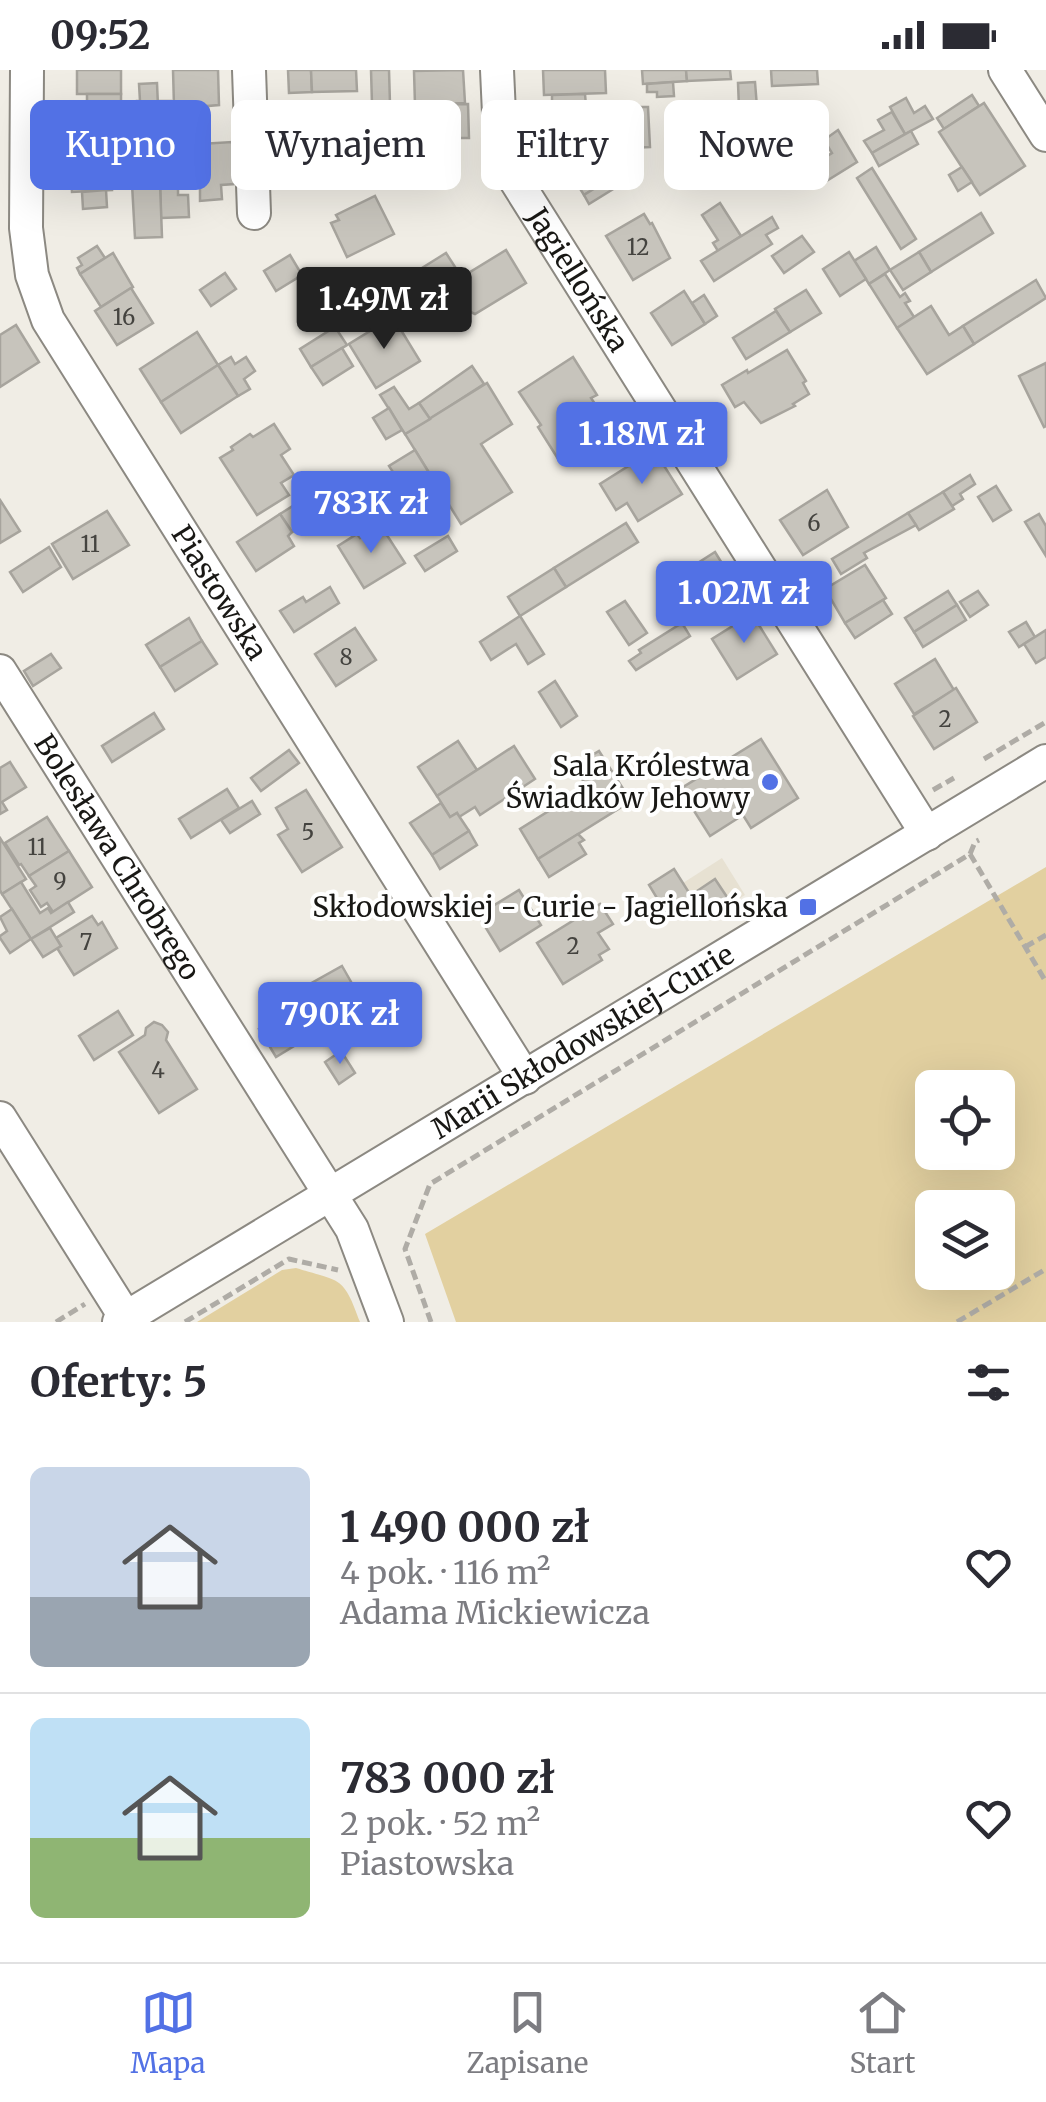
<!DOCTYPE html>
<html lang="pl">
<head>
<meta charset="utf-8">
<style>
  :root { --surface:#fff; --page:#f7f7f7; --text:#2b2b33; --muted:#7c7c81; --line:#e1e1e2; --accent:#5271e5 }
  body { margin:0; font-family:Merriweather,serif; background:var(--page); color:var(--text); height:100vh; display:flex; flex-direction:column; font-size:38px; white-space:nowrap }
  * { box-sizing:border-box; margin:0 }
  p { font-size:32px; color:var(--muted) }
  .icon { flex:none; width:55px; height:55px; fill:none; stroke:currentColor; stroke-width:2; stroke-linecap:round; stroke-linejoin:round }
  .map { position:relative; height:1252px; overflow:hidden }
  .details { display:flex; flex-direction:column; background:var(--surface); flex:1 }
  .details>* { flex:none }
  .hud { position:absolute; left:30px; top:30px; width:988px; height:90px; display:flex; gap:20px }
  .controls { position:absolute; left:915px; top:1000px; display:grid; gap:20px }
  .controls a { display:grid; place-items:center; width:100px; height:100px; border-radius:15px; background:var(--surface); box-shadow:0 10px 40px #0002; font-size:50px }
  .price { position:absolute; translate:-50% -85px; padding:0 22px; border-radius:10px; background:var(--accent); color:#fff; font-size:32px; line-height:65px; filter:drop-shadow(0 2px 5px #0008) }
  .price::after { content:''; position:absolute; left:50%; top:60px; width:30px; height:22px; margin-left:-15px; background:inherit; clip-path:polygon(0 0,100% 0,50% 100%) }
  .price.selected { background:#222; color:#fff }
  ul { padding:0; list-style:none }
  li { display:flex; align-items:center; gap:30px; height:250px; padding:0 30px }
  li+li { border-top:2px solid var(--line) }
  li span { display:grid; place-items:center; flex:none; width:280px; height:200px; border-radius:15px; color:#555 }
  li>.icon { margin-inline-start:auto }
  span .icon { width:120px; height:120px; fill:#fffc; stroke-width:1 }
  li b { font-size:42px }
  h2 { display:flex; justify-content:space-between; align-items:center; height:120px; padding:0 30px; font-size:42px }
  .chip { padding:0 35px; border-radius:15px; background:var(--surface); box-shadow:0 10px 40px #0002; font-size:35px; line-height:90px }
  .chip.selected { background:var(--accent); color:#fff }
  .status { display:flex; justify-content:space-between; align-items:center; height:70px; padding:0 50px; background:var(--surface); direction:ltr }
  .status svg { height:28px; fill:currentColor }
  .tab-bar { display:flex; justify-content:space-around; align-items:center; height:140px; border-top:2px solid var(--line); background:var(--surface); font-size:28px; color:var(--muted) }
  .tab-bar a { display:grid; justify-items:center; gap:5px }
  .tab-bar .selected { color:var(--accent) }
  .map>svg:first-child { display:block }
  .built { fill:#e7e1d2 }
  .green { fill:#e2d0a0; fill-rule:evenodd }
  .building { fill:#c7c4bc; stroke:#a7a49d; stroke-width:2.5 }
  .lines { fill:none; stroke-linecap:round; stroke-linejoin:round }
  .street-casing { stroke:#8c8982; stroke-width:36 }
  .path { stroke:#afaca6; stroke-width:5; stroke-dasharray:10 5; stroke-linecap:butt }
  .street { stroke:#fff; stroke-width:32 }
  .poi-dot { fill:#5271e5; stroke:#fff; stroke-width:4 }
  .labels { text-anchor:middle; stroke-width:8; stroke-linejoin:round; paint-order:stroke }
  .number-label { font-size:22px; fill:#44433f }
  .street-label { font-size:28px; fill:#191815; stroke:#fff }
  .poi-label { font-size:28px; fill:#191815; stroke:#fff; text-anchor:end }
</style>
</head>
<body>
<div class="status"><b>09:52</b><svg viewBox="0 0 49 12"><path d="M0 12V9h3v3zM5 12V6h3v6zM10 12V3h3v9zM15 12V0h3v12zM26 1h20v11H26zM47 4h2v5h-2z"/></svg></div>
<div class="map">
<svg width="1046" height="1252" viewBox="0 0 1046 1252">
  <rect width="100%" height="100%" fill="#f0ede5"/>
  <polygon class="built" points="722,788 745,825 705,850 683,813"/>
  <g class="green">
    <path d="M 1046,797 L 1046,1252 L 456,1252 L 425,1164 ZM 932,1018 L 998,1018 L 998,1082 L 932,1082 ZM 932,1138 L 998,1138 L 998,1202 L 932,1202 Z"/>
    <path d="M 296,1198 C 341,1212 343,1205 360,1252 L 197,1252 L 282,1200 Z"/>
  </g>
  <g class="building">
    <rect x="77" y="0" width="44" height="24"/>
    <polygon points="173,0 218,0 219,35 208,36 209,45 188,46 187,36 174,36"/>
    <polygon points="288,0 311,0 312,22 289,23"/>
    <polygon points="311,0 356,0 357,21 312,22"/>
    <polygon points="371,0 389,0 390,34 372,34"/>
    <polygon points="463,0 465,33 415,35 414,1"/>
    <polygon points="543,0 605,0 606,23 544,25"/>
    <polygon points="642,0 686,0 687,11 643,14"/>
    <polygon points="686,0 730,0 731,9 687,11"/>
    <polygon points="771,0 817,0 818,14 772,16"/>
    <polygon points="673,12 674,26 657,27 657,22 647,22 647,14"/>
    <polygon points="755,12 757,37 739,38 738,13"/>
    <polygon points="157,13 159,59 115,61 114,40 137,39 137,31 140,31 139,14"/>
    <rect x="87" y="24" width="34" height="9"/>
    <polygon points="585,24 586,36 552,37 552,25"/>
    <polygon points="972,25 979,36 944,59 937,48"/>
    <polygon points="906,28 914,43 925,36 933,49 905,64 890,37"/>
    <polygon points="158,31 171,31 171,44 182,43 183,58 159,59"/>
    <polygon points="984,33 1025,96 980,125 939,62"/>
    <polygon points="372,34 387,34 388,55 372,55"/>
    <polygon points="468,34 469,68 453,68 453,79 414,80 412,35"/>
    <polygon points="628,37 648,37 650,77 629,78"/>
    <polygon points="628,40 629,78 616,78 615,60 583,61 582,42"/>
    <polygon points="892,42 905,64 872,83 864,71 884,60 878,50"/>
    <polygon points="351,58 353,102 289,105 287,61"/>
    <polygon points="838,60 857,92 820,115 809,97 832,83 824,70"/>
    <polygon points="911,61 918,74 879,96 872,83"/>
    <polygon points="95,63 96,73 66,75 66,64"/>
    <polygon points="599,71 619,103 584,125 564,93"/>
    <polygon points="109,72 112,120 72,122 69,74"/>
    <polygon points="232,72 235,114 221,115 222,129 200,131 200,115 187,117 184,75"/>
    <polygon points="453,79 454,95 414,97 414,80"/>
    <polygon points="962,97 972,112 958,121 949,105"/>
    <polygon points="872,98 916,169 901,179 857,108"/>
    <polygon points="613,107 618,116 589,134 584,125"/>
    <polygon points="178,112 178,125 188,125 189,147 161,148 160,113"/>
    <polygon points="160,113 162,167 135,168 132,114"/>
    <polygon points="106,120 107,137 83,139 82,122"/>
    <polygon points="375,126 394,164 347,187 331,153 339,150 336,145"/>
    <polygon points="720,133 741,166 718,181 713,173 718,170 702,145"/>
    <polygon points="981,143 993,163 931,202 919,182"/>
    <polygon points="644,144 650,154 652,153 670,188 633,210 606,166"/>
    <polygon points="772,147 778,158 766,165 772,174 714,211 701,191"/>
    <polygon points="802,166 814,182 784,203 772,186"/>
    <polygon points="97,176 105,188 80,204 77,198 82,195 78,188"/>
    <polygon points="876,177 890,200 869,214 854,191"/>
    <polygon points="506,180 526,213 475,244 464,239 449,215"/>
    <polygon points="849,182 866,209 840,226 823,199"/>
    <polygon points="919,182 931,202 903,220 890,200"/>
    <polygon points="113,183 133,217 101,237 80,204"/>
    <polygon points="446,183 459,203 422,225 409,206"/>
    <polygon points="290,185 302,205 276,221 264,201"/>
    <polygon points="225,203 236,219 211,236 200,220"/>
    <polygon points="885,204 900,227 905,223 910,231 905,233 914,247 897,258 869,214"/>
    <polygon points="412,209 424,228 386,251 374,232"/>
    <polygon points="1036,210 1046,228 974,274 963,256"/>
    <polygon points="131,218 153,253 117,275 95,241"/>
    <polygon points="806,220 821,243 790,262 775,239"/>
    <polygon points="684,221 705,254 672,275 651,243"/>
    <polygon points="704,225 717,246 705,254 692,233"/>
    <polygon points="931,236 949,265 963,256 974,274 927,304 897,258"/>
    <polygon points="776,241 790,262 746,289 733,268"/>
    <polygon points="393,247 420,291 376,318 349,274"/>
    <polygon points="16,255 39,292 0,317 0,265"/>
    <polygon points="335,257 347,275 311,297 300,279"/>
    <polygon points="197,262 218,295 161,332 140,299"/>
    <polygon points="342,278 353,296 323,315 311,297"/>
    <polygon points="787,280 806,311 803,313 809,324 793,334 795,336 761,353 744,332 735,337 722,315 747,300 748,303"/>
    <polygon points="231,287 235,294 246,287 255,301 244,309 250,319 238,326 218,295"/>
    <polygon points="573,287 597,325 591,328 595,334 602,334 612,350 609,360 560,392 538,357 541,355 519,322"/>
    <polygon points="1046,293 1046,356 1044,357 1019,306"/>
    <polygon points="218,295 238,326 181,363 161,332"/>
    <polygon points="472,296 484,314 430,349 419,333"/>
    <polygon points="487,313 512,354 481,374 512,422 461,454 405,364"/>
    <polygon points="394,317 409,339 419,333 430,349 405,364 380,325"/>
    <polygon points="389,338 402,360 386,369 373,348"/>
    <polygon points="274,354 290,379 281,385 294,405 281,413 289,425 257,445 220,388 233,380 231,377 250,364 253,367"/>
    <polygon points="415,380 434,411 409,427 389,396"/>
    <polygon points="654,380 682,424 638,451 627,433 616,440 600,414"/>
    <polygon points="970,405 975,414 960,424 963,429 952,436 943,422"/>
    <polygon points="326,415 338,434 292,462 280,444"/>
    <polygon points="996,416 1011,440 993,451 978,427"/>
    <polygon points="827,420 848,457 803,485 780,450"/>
    <polygon points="943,422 954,439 919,460 908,443"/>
    <polygon points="0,430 20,461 0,473"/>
    <polygon points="107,441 129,475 73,509 52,474"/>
    <polygon points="908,443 916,455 864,483 867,488 841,504 832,489"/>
    <polygon points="280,444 292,462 288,466 294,476 256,501 237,472"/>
    <polygon points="1039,444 1046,456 1046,486 1025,452"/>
    <polygon points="626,453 638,472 566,517 554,498"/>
    <polygon points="381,456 405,493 364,518 338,476 357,464 360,468"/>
    <polygon points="448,466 457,481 425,501 415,486"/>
    <polygon points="49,477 61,497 23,522 10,502"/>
    <polygon points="715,482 736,516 686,548 665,514"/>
    <polygon points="865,495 886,528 845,553 825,519"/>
    <polygon points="554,498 566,517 520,546 508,527"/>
    <polygon points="330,517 339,533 294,562 280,541 303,527 306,532"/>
    <polygon points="948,521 957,535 914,562 905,548"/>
    <polygon points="978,521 988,535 970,547 960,532"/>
    <polygon points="883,530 892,544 855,568 845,553"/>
    <polygon points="625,531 647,563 629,575 607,542"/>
    <polygon points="957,535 966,550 923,577 914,562"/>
    <polygon points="752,544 777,584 737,609 712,569"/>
    <polygon points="520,546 544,584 528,594 516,574 491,590 480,572"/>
    <polygon points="189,548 202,571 160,597 146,575"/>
    <polygon points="1026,552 1035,567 1019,577 1009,562"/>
    <polygon points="682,553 690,566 636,600 629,591 641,583 639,580"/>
    <polygon points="355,558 376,590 336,616 315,584"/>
    <polygon points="1046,560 1046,587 1036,593 1024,574"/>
    <polygon points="202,571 217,594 175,621 160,597"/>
    <polygon points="51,584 61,598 33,616 24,601"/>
    <polygon points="935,589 954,620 914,644 895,614"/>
    <polygon points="555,611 577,646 561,657 539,622"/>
    <polygon points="956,618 977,652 934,679 913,646"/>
    <polygon points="154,643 164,659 112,692 102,676"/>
    <polygon points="761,669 798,728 751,758 743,745 710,766 680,719"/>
    <polygon points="458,671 477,700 437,726 418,697"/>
    <polygon points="514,676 535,709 480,745 475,737 459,747 457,743 450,747 437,726"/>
    <polygon points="289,680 299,693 261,721 251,708"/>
    <polygon points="599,681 631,731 538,789 520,759 587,717 574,696"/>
    <polygon points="10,692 26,717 2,732 7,740 0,744 0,698"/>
    <polygon points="227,719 239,738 191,768 179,749"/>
    <polygon points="306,720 342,777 302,802 278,765 288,759 276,738"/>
    <polygon points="252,731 260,744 230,763 221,750"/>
    <polygon points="441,733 450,747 457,743 469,761 432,785 410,753"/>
    <polygon points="47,747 69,781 29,806 21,794 19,795 5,773"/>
    <polygon points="469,761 477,775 440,799 432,785"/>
    <polygon points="578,764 584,770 579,773 586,784 549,807 538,789"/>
    <polygon points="0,768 26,809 2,824 0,820"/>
    <polygon points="69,781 92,817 53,842 47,833 41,837 30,820 36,816 29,806"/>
    <polygon points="674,799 695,832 669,848 649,815"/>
    <polygon points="715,809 727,827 709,839 697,821"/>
    <polygon points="21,812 40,843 48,838 51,843 68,832 74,842 31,869 2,824"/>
    <polygon points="519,820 541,855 500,881 478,845"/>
    <polygon points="600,834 613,854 598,863 609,879 599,885 602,890 563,914 537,873"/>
    <polygon points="12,839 31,869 10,883 0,868 0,866 7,861 0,847"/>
    <polygon points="92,846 98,855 102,852 117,878 74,905 57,878 61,876 56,868"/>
    <polygon points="50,858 61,876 43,887 31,869"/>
    <polygon points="342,896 374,952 344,970 337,959 322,968 314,953 307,958 292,931 311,920 308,915"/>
    <polygon points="295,937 312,965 276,987 259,959"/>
    <polygon points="118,941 133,965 94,990 79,966"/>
    <polygon points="154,952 162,955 168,962 166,970 197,1019 159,1043 119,982 145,965 146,958"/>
    <polygon points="341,981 355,1003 339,1014 325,992"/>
  </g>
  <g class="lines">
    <g class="street-casing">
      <g id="street">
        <path id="s1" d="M 27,0 L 26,158 L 32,205 L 48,250 L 525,1008"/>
        <polyline points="249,0 254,143"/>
        <path id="s2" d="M 497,0 L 501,87 L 927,764"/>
        <polyline points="1005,0 1046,65"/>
        <path id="s3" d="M 0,601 L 352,1159 L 387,1252"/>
        <polyline points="0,1048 126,1248"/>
        <path id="s4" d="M 119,1252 L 1046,691"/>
      </g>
    </g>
    <g class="path">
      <polyline points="984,689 1046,652"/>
      <polyline points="933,720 954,708"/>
      <polyline points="970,784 1046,912"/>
      <polyline points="1025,877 1046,865"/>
      <polyline points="56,1252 85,1234"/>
      <polyline points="185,1252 289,1189 338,1200"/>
      <polyline points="431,1252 405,1179 430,1114 970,784 975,772 979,770"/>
      <polyline points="957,1252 1046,1199"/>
    </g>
    <use href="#street" class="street"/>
  </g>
  <g class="poi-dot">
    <circle cx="770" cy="712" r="10"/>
    <rect x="798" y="827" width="20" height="20" rx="5"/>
  </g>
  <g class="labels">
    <g class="number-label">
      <text x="638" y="185">12</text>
      <text x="124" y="255">16</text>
      <text x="814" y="461">6</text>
      <text x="90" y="482">11</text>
      <text x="346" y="595">8</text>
      <text x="945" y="657">2</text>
      <text x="308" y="770">5</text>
      <text x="37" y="785">11</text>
      <text x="60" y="819">9</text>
      <text x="86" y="880">7</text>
      <text x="573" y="884">2</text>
      <text x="158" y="1008">4</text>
    </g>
    <g class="street-label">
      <text dy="10" stroke="none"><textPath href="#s2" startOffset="232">Jagiellońska</textPath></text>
      <text dy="10" stroke="none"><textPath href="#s1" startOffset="575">Piastowska</textPath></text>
      <text dy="10" stroke="none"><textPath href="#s3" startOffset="220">Bolesława Chrobrego</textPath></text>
      <text dy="10" stroke="none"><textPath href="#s4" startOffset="542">Marii Skłodowskiej-Curie</textPath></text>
    </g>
    <g class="poi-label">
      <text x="750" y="706">Sala Królestwa<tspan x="750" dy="32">Świadków Jehowy</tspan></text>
      <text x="788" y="847">Skłodowskiej - Curie - Jagiellońska</text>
    </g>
  </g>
</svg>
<div class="controls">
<a><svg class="icon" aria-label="locate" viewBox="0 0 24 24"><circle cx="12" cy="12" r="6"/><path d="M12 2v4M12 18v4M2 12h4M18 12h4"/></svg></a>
<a><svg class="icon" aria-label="layers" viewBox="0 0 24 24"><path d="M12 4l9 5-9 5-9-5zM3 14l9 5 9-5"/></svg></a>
</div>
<b class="price selected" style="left:384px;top:282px">1.49M zł</b>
<b class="price" style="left:642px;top:417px">1.18M zł</b>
<b class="price" style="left:371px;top:486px">783K zł</b>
<b class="price" style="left:744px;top:576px">1.02M zł</b>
<b class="price" style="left:340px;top:997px">790K zł</b>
<div class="hud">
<a class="chip selected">Kupno</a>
<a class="chip">Wynajem</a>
<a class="chip">Filtry</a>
<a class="chip">Nowe</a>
</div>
</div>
<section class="details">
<h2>Oferty: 5<svg class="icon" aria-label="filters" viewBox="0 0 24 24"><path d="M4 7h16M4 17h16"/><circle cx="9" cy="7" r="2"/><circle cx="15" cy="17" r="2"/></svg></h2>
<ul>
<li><span style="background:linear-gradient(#c9d6e8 65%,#9aa5b1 0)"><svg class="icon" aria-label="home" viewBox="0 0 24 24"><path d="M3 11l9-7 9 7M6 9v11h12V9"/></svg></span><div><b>1 490 000 zł</b><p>4 pok. · 116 m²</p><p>Adama Mickiewicza</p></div><svg class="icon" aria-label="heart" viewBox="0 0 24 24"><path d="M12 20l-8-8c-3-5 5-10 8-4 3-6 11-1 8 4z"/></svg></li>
<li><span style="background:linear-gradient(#bfe0f5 60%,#8fb573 0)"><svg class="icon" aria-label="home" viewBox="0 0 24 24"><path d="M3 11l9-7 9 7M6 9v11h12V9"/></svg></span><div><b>783 000 zł</b><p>2 pok. · 52 m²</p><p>Piastowska</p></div><svg class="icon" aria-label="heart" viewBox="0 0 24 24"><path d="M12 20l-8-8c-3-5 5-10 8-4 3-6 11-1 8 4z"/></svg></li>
</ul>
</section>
<nav class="tab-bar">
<a class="selected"><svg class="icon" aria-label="map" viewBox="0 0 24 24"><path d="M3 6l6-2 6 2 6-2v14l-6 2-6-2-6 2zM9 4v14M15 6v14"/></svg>Mapa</a>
<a><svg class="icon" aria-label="saved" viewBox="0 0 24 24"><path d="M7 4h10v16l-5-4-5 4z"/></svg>Zapisane</a>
<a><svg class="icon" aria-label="home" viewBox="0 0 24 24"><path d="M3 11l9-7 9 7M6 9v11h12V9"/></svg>Start</a>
</nav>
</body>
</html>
